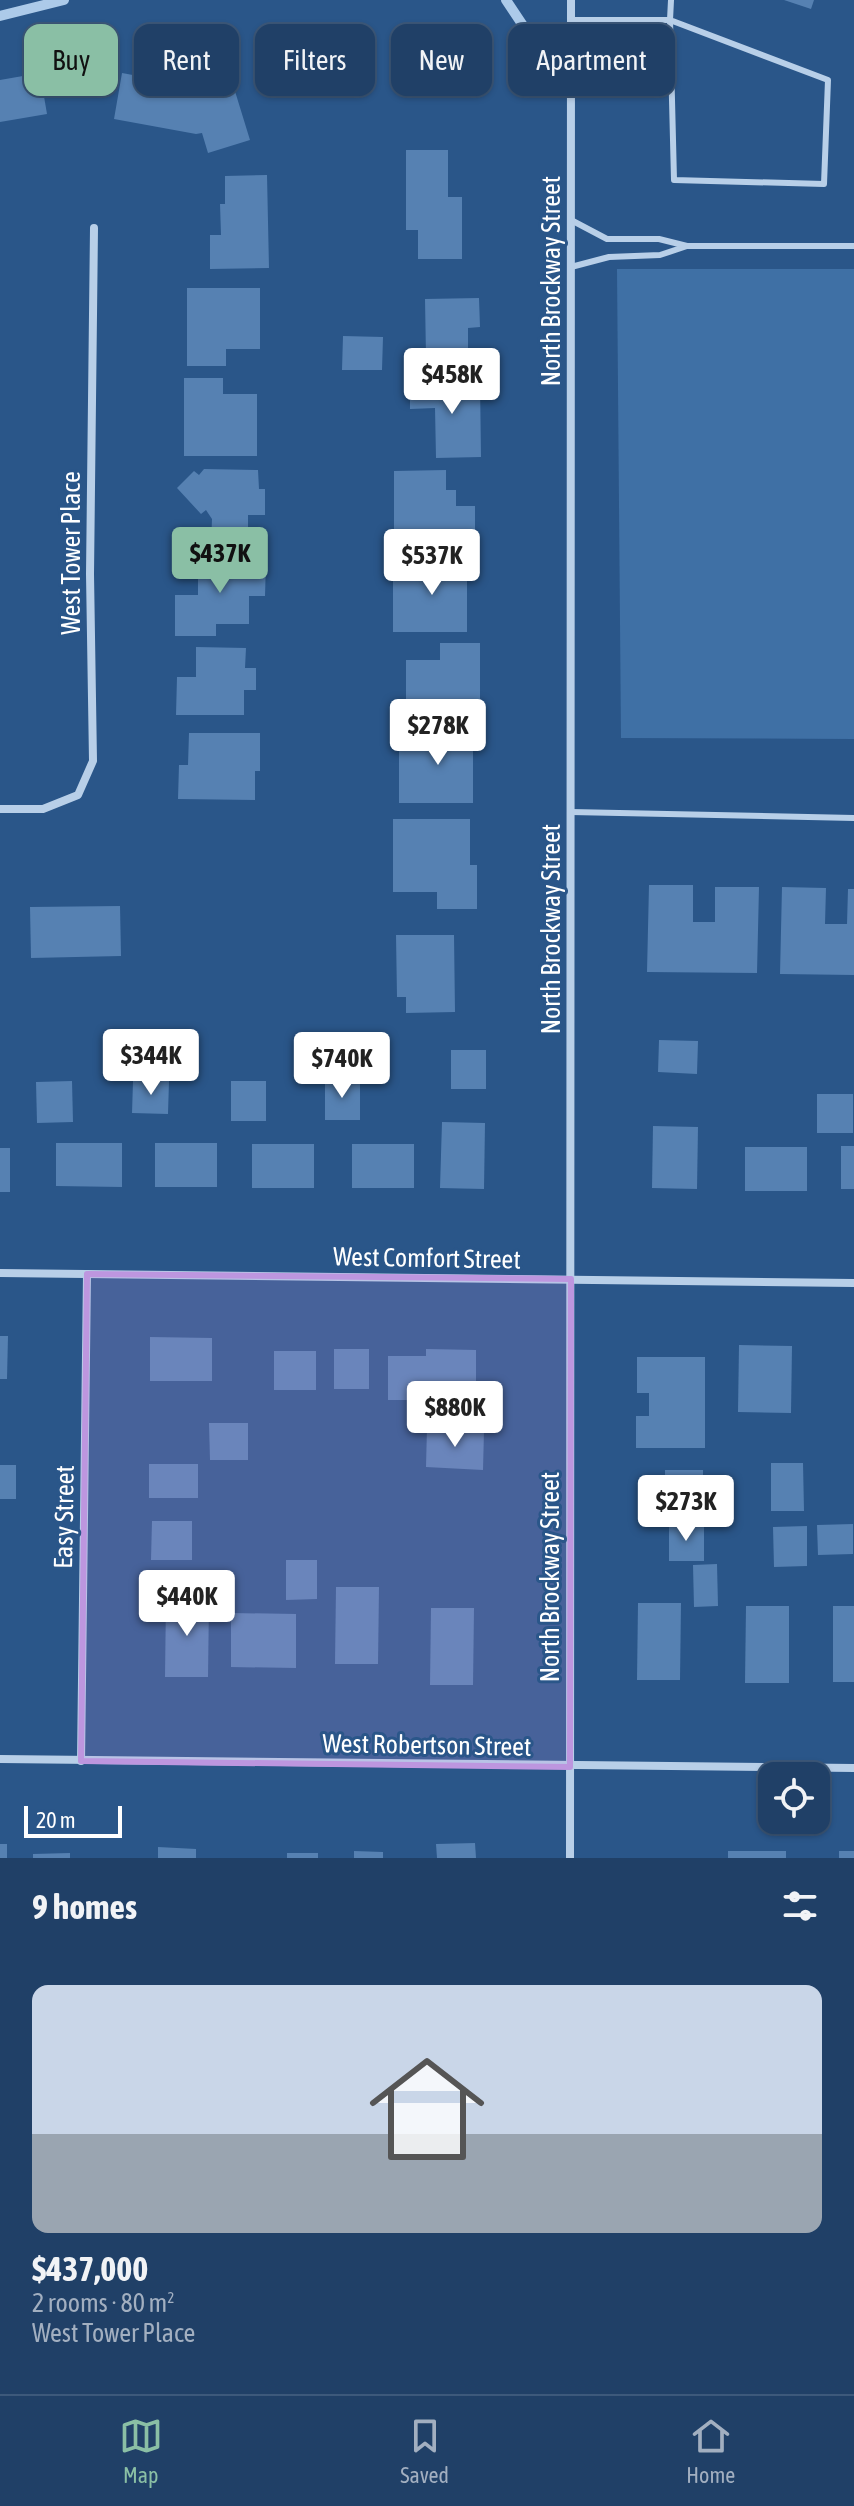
<!DOCTYPE html>
<html lang="en">
<head>
<meta charset="utf-8">
<style>
  :root { --surface:#204067; --page:#2d4b70; --text:#f1f3f6; --muted:#a2afc0; --line:#3d597b; --accent:#8abfa5 }
  body { margin:0; font-family:"Asap Condensed",sans-serif; background:var(--page); color:var(--text); height:100vh; display:flex; flex-direction:column; font-size:30px; white-space:nowrap }
  * { box-sizing:border-box; margin:0 }
  p { font-size:26px; color:var(--muted) }
  .icon { flex:none; width:44px; height:44px; fill:none; stroke:currentColor; stroke-width:2; stroke-linecap:round; stroke-linejoin:round }
  .map { position:relative; height:1858px; overflow:hidden }
  .details { display:flex; flex-direction:column; background:var(--surface); flex:1 }
  .details>* { flex:none }
  .banner { position:absolute; left:24px; top:24px; width:806px; height:72px; display:flex; gap:16px }
  .buttons { position:absolute; left:758px; top:1762px; display:grid; gap:16px }
  .buttons a { display:grid; place-items:center; width:72px; height:72px; border-radius:16px; background:var(--surface); box-shadow:0 2px 6px #0004,0 0 0 2px var(--line); font-size:40px }
  .scale { position:absolute; left:24px; bottom:20px; width:98px; box-sizing:border-box; padding-left:8px; border:4px solid #fff; border-top:0; font-size:22px; line-height:28px; white-space:nowrap; color:#fff; -webkit-text-stroke:6px #2a5689; paint-order:stroke }
  .price { position:absolute; translate:-50% -68px; padding:0 18px; border-radius:8px; background:#fff; color:#222; font-size:26px; line-height:52px; filter:drop-shadow(0 2px 4px #0008) }
  .price::after { content:''; position:absolute; left:50%; top:48px; width:24px; height:18px; margin-left:-12px; background:inherit; clip-path:polygon(0 0,100% 0,50% 100%) }
  .price.on { background:var(--accent); color:#111 }
  ul { padding:0; list-style:none }
  li { display:grid; align-content:center; gap:16px; height:424px; padding:0 32px }
  li span { display:grid; place-items:center; height:248px; border-radius:16px; color:#555 }
  li>.icon { margin-inline-start:auto }
  span .icon { width:144px; height:144px; fill:#fffc; stroke-width:1 }
  li b { font-size:34px }
  h2 { display:flex; justify-content:space-between; align-items:center; height:96px; padding:0 32px; font-size:34px }
  .tag { padding:0 28px; border-radius:16px; background:var(--surface); box-shadow:0 2px 6px #0004,0 0 0 2px var(--line); font-size:28px; line-height:72px }
  .tag.on { background:var(--accent); color:#111 }
  .tab-bar { display:flex; justify-content:space-around; align-items:center; height:112px; border-top:2px solid var(--line); background:var(--surface); font-size:22px; color:var(--muted) }
  .tab-bar a { display:grid; justify-items:center; gap:4px }
  .tab-bar .on { color:var(--accent) }
  .map>svg:first-child { display:block }
  .green { fill:#3f70a5 }
  .lines { fill:none; stroke-linecap:round; stroke-linejoin:round }
  .stream { stroke:#accae9; stroke-width:10 }
  .building { fill:#5681b2 }
  .lane { stroke:#b8cfe8; stroke-width:6 }
  .street { stroke:#b8cfe8; stroke-width:8 }
  .marked { fill:#bd96df; fill-opacity:0.2; stroke:#bd96df; stroke-width:6; stroke-linejoin:round }
  .labels { text-anchor:middle; stroke-width:6; stroke-linejoin:round; paint-order:stroke }
  .street-label { font-size:26px; fill:#fff; stroke:#2a5689 }
</style>
</head>
<body>
<div class="map">
<svg width="854" height="1858" viewBox="0 0 854 1858">
  <rect width="100%" height="100%" fill="#2a5689"/>
  <polygon class="green" points="617,269 854,269 854,739 621,738"/>
  <g class="lines">
    <g class="stream">
      <polyline points="506,0 536,45"/>
      <polyline points="0,16 64,0"/>
    </g>
  </g>
  <g class="building">
    <polygon points="784,0 814,0 811,9"/>
    <polygon points="40,73 47,114 0,122 0,80"/>
    <polygon points="122,73 224,92 234,88 250,140 208,153 202,133 196,134 114,119"/>
    <polygon points="406,150 448,150 448,197 462,197 462,259 418,259 418,230 406,230"/>
    <polygon points="267,175 269,268 210,269 210,235 221,235 220,204 225,204 225,176"/>
    <polygon points="187,288 260,288 260,349 226,349 226,366 187,366"/>
    <polygon points="479,298 480,327 468,328 468,357 426,357 425,299"/>
    <polygon points="343,336 383,337 382,370 342,370"/>
    <polygon points="184,378 223,378 223,394 257,394 257,456 184,456"/>
    <polygon points="480,382 481,457 436,458 435,408 410,409 410,383"/>
    <polygon points="204,469 258,470 259,489 265,489 265,515 248,515 248,544 211,545 212,519 206,510 201,514 177,488 194,471 199,475"/>
    <polygon points="446,470 446,490 456,490 456,506 475,506 475,542 442,542 442,537 394,537 394,471"/>
    <polygon points="427,555 467,555 467,632 393,632 393,571 427,571"/>
    <polygon points="198,556 250,556 250,562 266,562 265,596 249,596 249,624 216,624 216,636 175,636 175,595 198,595"/>
    <polygon points="440,643 480,643 480,721 406,721 406,660 440,660"/>
    <polygon points="196,647 246,648 245,668 256,668 256,690 244,690 244,715 176,715 177,677 196,677"/>
    <polygon points="434,725 473,725 473,803 399,803 399,741 434,741"/>
    <polygon points="189,733 260,733 260,771 255,771 255,800 178,799 179,765 188,765"/>
    <polygon points="393,819 470,819 470,865 477,865 477,909 437,909 437,892 393,892"/>
    <polygon points="649,885 693,885 693,922 715,922 715,887 759,887 757,973 647,972"/>
    <polygon points="782,887 826,888 825,924 847,924 848,889 854,889 854,975 780,974"/>
    <polygon points="120,906 121,956 31,958 30,907"/>
    <polygon points="396,935 454,935 455,1012 406,1013 406,997 397,997"/>
    <polygon points="659,1040 698,1041 697,1074 658,1072"/>
    <rect x="451" y="1050" width="35" height="39"/>
    <polygon points="72,1081 73,1122 37,1123 36,1082"/>
    <polygon points="133,1081 169,1081 168,1114 132,1113"/>
    <rect x="231" y="1081" width="35" height="40"/>
    <rect x="325" y="1081" width="35" height="39"/>
    <rect x="817" y="1094" width="36" height="39"/>
    <polygon points="442,1122 485,1123 484,1189 440,1188"/>
    <polygon points="653,1126 698,1127 697,1189 652,1188"/>
    <polygon points="56,1143 122,1143 122,1187 56,1186"/>
    <rect x="155" y="1143" width="62" height="44"/>
    <rect x="252" y="1144" width="62" height="44"/>
    <rect x="352" y="1144" width="62" height="44"/>
    <rect x="841" y="1146" width="13" height="43"/>
    <rect x="745" y="1147" width="62" height="44"/>
    <rect x="0" y="1148" width="10" height="44"/>
    <polygon points="0,1336 8,1336 7,1379 0,1379"/>
    <polygon points="150,1337 212,1338 212,1381 150,1381"/>
    <polygon points="739,1345 792,1346 791,1413 738,1412"/>
    <rect x="334" y="1349" width="35" height="40"/>
    <polygon points="426,1349 476,1350 476,1400 388,1400 388,1356 426,1356"/>
    <rect x="274" y="1351" width="42" height="39"/>
    <polygon points="637,1357 705,1357 705,1448 636,1448 636,1416 649,1416 649,1393 637,1393"/>
    <polygon points="209,1423 248,1423 248,1460 210,1460"/>
    <polygon points="427,1428 484,1430 483,1470 426,1467"/>
    <polygon points="771,1463 803,1463 804,1511 771,1511"/>
    <rect x="149" y="1464" width="49" height="34"/>
    <rect x="0" y="1465" width="16" height="34"/>
    <polygon points="665,1470 703,1470 703,1505 665,1504"/>
    <polygon points="152,1521 192,1521 192,1560 151,1560"/>
    <polygon points="853,1524 853,1554 818,1555 817,1525"/>
    <rect x="669" y="1525" width="35" height="36"/>
    <polygon points="807,1526 807,1566 774,1567 773,1527"/>
    <polygon points="286,1560 317,1560 317,1599 286,1600"/>
    <polygon points="717,1564 718,1606 694,1607 693,1565"/>
    <polygon points="336,1587 379,1587 378,1664 335,1664"/>
    <polygon points="166,1600 209,1600 208,1677 165,1677"/>
    <polygon points="638,1603 681,1603 680,1680 637,1680"/>
    <polygon points="746,1606 789,1606 789,1683 745,1683"/>
    <rect x="833" y="1606" width="21" height="76"/>
    <polygon points="431,1608 474,1608 473,1685 430,1685"/>
    <polygon points="231,1613 296,1614 296,1668 231,1667"/>
    <polygon points="475,1843 476,1858 437,1858 436,1844"/>
    <rect x="0" y="1844" width="7" height="14"/>
    <polygon points="158,1847 196,1849 196,1858 158,1858"/>
    <polygon points="354,1851 383,1852 383,1858 354,1858"/>
    <rect x="728" y="1851" width="58" height="7"/>
    <rect x="839" y="1851" width="15" height="7"/>
    <polygon points="70,1853 70,1858 33,1858 33,1854"/>
    <rect x="287" y="1853" width="31" height="5"/>
  </g>
  <g class="lines">
    <g class="lane">
      <polyline points="571,20 670,20 828,80 824,184 674,180 670,20 671,0"/>
      <polyline points="571,220 607,239 659,239 687,246 854,246"/>
      <polyline points="571,267 609,257 660,255 687,246"/>
      <polyline points="571,812 854,818"/>
    </g>
    <g class="street">
      <polyline points="0,809 43,809 78,795 93,761 90,574 94,228"/>
      <polyline points="0,1273 854,1283"/>
      <polyline points="0,1759 854,1768"/>
      <polyline points="81,1761 87,1274"/>
      <polyline points="570,1858 571,0"/>
    </g>
  </g>
  <path class="marked" d="M 87,1274 L 571,1279 L 570,1767 L 81,1761 Z"/>
  <g class="labels">
    <g class="street-label">
      <text transform="translate(551 281) rotate(-90)" y="9">North Brockway Street</text>
      <text transform="translate(71 553) rotate(-90)" y="9">West Tower Place</text>
      <text transform="translate(551 929) rotate(-90)" y="9">North Brockway Street</text>
      <text transform="translate(427 1258) rotate(1)" y="9">West Comfort Street</text>
      <text transform="translate(64 1517) rotate(-89)" y="9">Easy Street</text>
      <text transform="translate(550 1577) rotate(-90)" y="9">North Brockway Street</text>
      <text transform="translate(427 1745) rotate(1)" y="9">West Robertson Street</text>
    </g>
  </g>
</svg>
<div class="buttons">
<a><svg class="icon" aria-label="locate" viewBox="0 0 24 24"><circle cx="12" cy="12" r="6"/><path d="M12 2v4M12 18v4M2 12h4M18 12h4"/></svg></a>
</div>
<div class="scale">20 m</div>
<b class="price" style="left:452px;top:416px">$458K</b>
<b class="price on" style="left:220px;top:595px">$437K</b>
<b class="price" style="left:432px;top:597px">$537K</b>
<b class="price" style="left:438px;top:767px">$278K</b>
<b class="price" style="left:151px;top:1097px">$344K</b>
<b class="price" style="left:342px;top:1100px">$740K</b>
<b class="price" style="left:455px;top:1449px">$880K</b>
<b class="price" style="left:686px;top:1543px">$273K</b>
<b class="price" style="left:187px;top:1638px">$440K</b>
<div class="banner">
<a class="tag on">Buy</a>
<a class="tag">Rent</a>
<a class="tag">Filters</a>
<a class="tag">New</a>
<a class="tag">Apartment</a>
</div>
</div>
<section class="details">
<h2>9 homes<svg class="icon" aria-label="filters" viewBox="0 0 24 24"><path d="M4 7h16M4 17h16"/><circle cx="9" cy="7" r="2"/><circle cx="15" cy="17" r="2"/></svg></h2>
<ul>
<li><span style="background:linear-gradient(#c9d6e8 60%,#9aa5b1 0)"><svg class="icon" aria-label="home" viewBox="0 0 24 24"><path d="M3 11l9-7 9 7M6 9v11h12V9"/></svg></span><div><b>$437,000</b><p>2 rooms · 80 m²</p><p>West Tower Place</p></div></li>
</ul>
</section>
<nav class="tab-bar">
<a class="on"><svg class="icon" aria-label="map" viewBox="0 0 24 24"><path d="M3 6l6-2 6 2 6-2v14l-6 2-6-2-6 2zM9 4v14M15 6v14"/></svg>Map</a>
<a><svg class="icon" aria-label="saved" viewBox="0 0 24 24"><path d="M7 4h10v16l-5-4-5 4z"/></svg>Saved</a>
<a><svg class="icon" aria-label="home" viewBox="0 0 24 24"><path d="M3 11l9-7 9 7M6 9v11h12V9"/></svg>Home</a>
</nav>
</body>
</html>
